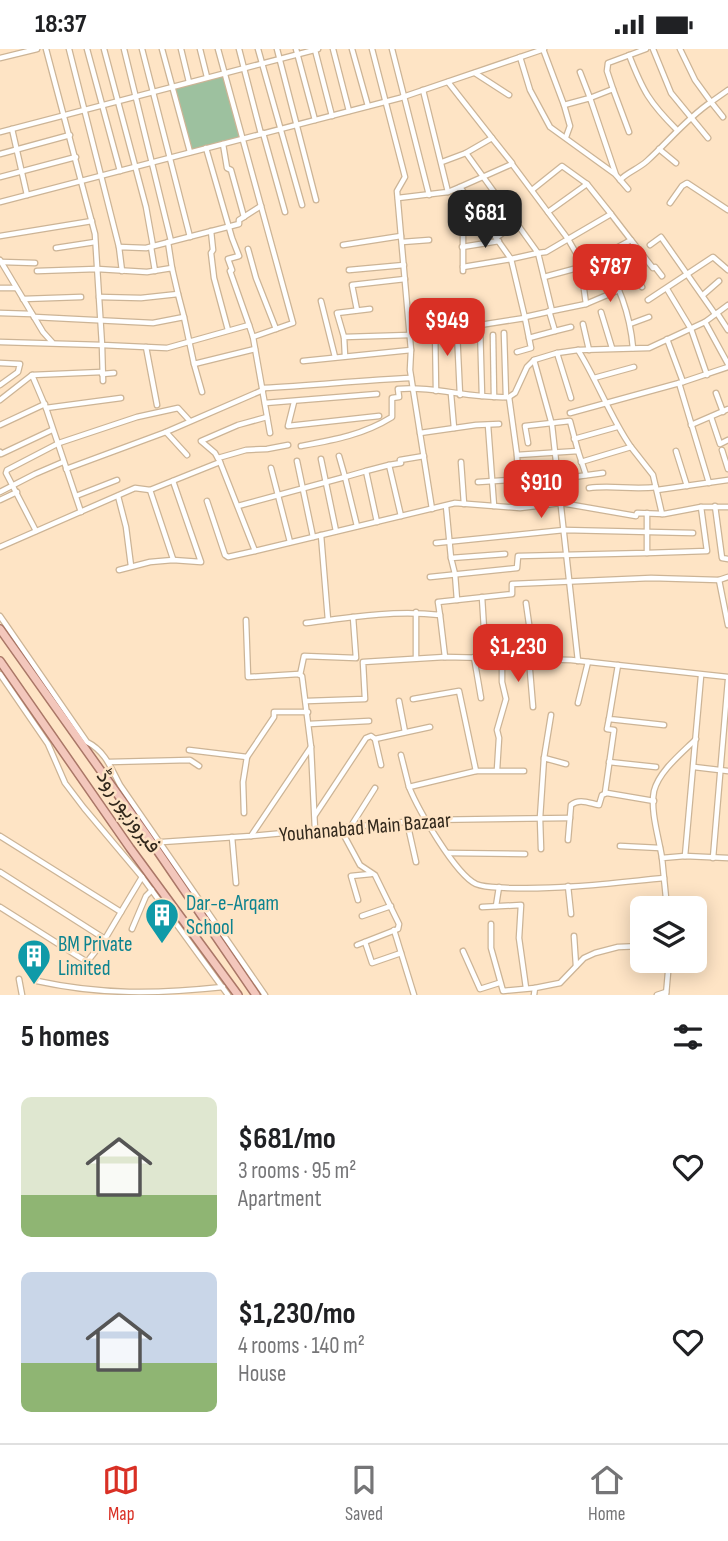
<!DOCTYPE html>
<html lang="en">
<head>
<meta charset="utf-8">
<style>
  :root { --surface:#fff; --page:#f6f6f6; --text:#202124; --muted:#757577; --line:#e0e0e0; --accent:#d93025 }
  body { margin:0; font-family:"Sofia Sans Condensed",Vazirmatn,sans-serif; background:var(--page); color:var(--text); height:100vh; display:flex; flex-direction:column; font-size:26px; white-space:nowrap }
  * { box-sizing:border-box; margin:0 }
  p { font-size:23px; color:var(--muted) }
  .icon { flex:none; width:38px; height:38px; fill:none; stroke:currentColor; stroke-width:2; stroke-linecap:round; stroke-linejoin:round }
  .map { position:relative; height:946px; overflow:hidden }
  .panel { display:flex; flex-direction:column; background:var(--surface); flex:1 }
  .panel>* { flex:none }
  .tools { position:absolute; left:630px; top:847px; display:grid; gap:14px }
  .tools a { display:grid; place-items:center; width:77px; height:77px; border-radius:10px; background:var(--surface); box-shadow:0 4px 18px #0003; font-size:35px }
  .price { position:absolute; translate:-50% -60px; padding:0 16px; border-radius:14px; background:var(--accent); color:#fff; font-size:23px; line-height:46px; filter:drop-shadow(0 2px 4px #0008) }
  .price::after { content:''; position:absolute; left:50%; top:42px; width:21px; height:16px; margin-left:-10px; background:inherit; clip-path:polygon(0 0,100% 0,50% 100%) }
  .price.selected { background:#222; color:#fff }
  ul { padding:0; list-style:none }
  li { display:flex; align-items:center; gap:21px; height:175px; padding:0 21px }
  li span { display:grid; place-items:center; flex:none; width:196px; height:140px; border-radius:10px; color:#555 }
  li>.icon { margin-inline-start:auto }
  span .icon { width:84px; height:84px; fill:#fffc; stroke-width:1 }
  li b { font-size:30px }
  h2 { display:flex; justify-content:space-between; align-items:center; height:84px; padding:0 21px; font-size:30px }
  .status { display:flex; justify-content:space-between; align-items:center; height:49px; padding:0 35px; background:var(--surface); direction:ltr }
  .status svg { height:19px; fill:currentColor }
  .tab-bar { display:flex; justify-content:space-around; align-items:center; height:98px; border-top:2px solid var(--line); background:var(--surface); font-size:19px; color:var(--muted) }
  .tab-bar a { display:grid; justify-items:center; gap:4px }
  .tab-bar .selected { color:var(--accent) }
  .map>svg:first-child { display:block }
  .green { fill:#9dc19f }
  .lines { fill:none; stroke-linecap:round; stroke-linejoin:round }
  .minor-casing { stroke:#ccb496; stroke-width:7 }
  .primary-casing { stroke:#aa7767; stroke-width:10 }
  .minor { stroke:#fff; stroke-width:4.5 }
  .primary { stroke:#f3c7bc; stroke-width:7 }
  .labels { text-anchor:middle; stroke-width:5; stroke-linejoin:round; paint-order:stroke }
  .street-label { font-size:21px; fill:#32281c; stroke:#fee4c5 }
  .culture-label { font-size:21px; fill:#0d838f; stroke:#fee4c5; text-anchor:start }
</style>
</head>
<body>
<div class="status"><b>18:37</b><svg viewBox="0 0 49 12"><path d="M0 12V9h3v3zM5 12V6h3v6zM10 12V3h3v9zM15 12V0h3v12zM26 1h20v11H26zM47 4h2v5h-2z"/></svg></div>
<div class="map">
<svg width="728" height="946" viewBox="0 0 728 946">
  <rect width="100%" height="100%" fill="#fee4c5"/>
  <polygon class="green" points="225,24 243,90 190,103 172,38"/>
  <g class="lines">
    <g class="minor-casing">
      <g id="minor">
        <polyline points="46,0 95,185 102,296 167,299 249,276 253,288 293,274 218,0"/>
        <polyline points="69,0 119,198"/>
        <polyline points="87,0 120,122"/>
        <polyline points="104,0 146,158 153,197"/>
        <polyline points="124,0 171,192"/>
        <polyline points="142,0 190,188"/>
        <polyline points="162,0 190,103"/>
        <polyline points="181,0 189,33"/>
        <polyline points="200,0 207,28"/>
        <polyline points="239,0 261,85"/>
        <polyline points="258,0 302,156"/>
        <polyline points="277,0 316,151"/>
        <polyline points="296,0 315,71"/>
        <polyline points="333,0 349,62"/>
        <polyline points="352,0 368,57"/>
        <polyline points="372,0 405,128 397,142 411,301 410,321 432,460"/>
        <polyline points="392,0 429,146"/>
        <polyline points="543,0 564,56 590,49 616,126 628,140"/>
        <polyline points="653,0 671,44 708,89"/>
        <polyline points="680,0 695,31 711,53 728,41"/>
        <polyline points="315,1 332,67"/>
        <path d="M 629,6 C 643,42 649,53 677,81"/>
        <polyline points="520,8 530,41 550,78 615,125"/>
        <polyline points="0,9 37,0"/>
        <polyline points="580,23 590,49 613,40 629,83"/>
        <polyline points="475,24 509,46"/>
        <polyline points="448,33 492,89"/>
        <polyline points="613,40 607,22 608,14 646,0"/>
        <polyline points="564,56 570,77 566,88"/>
        <polyline points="12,80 27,146"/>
        <polyline points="0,83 318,0"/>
        <polyline points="263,84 285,163"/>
        <polyline points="223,95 227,119 231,121 244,168"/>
        <polyline points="206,99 232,189 239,207 228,210 232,221 230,222 249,276"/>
        <polyline points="659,100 676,114"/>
        <polyline points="466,104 492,89 512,114"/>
        <polyline points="0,105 70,86"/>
        <polyline points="442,113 466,104 538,204 511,210 460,138 448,143"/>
        <polyline points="0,128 76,108"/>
        <path d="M 620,131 C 628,123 638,120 647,112 C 669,92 686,70 711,53 L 723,68"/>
        <polyline points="587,135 611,165"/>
        <polyline points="532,141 562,117 587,135 548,163"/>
        <polyline points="398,149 448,143 423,41"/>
        <polyline points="0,153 400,49 544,0"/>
        <polyline points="670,154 682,137 687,134 728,161"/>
        <polyline points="211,182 213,201 211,204 214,229 228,281"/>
        <polyline points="0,187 92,172"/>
        <polyline points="496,189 518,173"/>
        <polyline points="168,193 172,219"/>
        <polyline points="402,193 429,191"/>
        <polyline points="343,196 401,187"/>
        <polyline points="650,196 661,188 715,265"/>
        <polyline points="151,198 155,222"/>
        <polyline points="462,198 499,192"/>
        <polyline points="56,199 95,193"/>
        <polyline points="616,199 642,238"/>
        <polyline points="248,200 256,229 276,280"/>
        <path d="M 600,207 C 619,234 630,266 633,299"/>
        <polyline points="0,211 43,283 52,293"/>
        <polyline points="2,213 35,214"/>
        <polyline points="463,218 511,210 525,269"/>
        <polyline points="349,221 404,216"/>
        <polyline points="37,222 97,220 147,223 172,219 178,245"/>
        <polyline points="122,222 119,198 146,199 239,175 239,171 261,157"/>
        <polyline points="463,222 463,156 460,138 512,115 568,190 580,211 586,255 552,262"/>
        <polyline points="544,228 581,218 631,191 653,219 655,218 662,227"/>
        <polyline points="0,239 16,239"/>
        <polyline points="667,240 691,280 707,326"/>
        <polyline points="703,246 719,232"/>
        <polyline points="99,248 141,249 178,245 184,268"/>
        <polyline points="23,250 81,248"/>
        <polyline points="648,251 713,208 728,221"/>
        <polyline points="321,252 335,308"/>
        <polyline points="586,255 619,241"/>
        <polyline points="357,261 352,236 405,230"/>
        <polyline points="601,263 612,299"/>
        <polyline points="0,264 32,265"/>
        <polyline points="717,264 728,281"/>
        <polyline points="34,268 153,274 184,268 194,315 255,300"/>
        <polyline points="525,268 552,262 538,204 546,203 611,165 631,191"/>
        <polyline points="705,273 728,315"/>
        <polyline points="583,275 589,301"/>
        <polyline points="630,275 649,268"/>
        <polyline points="435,277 436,342"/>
        <polyline points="555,282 571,278"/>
        <polyline points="457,283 460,346"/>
        <polyline points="504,284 506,348"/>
        <polyline points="493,286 494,348"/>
        <polyline points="253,288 270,384"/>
        <polyline points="344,288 337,264 370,260"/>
        <polyline points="529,289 555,282 549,262"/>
        <polyline points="667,290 683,333 728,318"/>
        <polyline points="0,293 102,296 103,332"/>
        <polyline points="146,298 157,356"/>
        <path d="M 578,301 C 598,333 610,368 631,398"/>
        <polyline points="557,304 571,349"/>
        <polyline points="345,307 344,288 410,286"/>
        <polyline points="534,311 552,376 578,612"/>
        <polyline points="303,312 411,301"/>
        <polyline points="0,314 20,315 18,323 0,336"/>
        <polyline points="194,315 202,343"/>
        <polyline points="102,325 114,324"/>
        <polyline points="32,326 46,359 81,463"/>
        <polyline points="594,329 634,318"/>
        <polyline points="679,334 709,434"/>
        <path d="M 263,339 C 312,337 361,331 411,329"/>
        <polyline points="716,344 723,363"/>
        <polyline points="451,345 454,379"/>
        <polyline points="482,347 480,276 525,269 531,299 517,303"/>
        <polyline points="509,348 517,406"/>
        <polyline points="0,351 32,326 102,323"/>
        <polyline points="294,353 288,377 379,367"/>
        <polyline points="265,354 377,345"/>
        <polyline points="46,359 121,349"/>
        <polyline points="570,364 683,333"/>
        <polyline points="267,368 238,376 201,392 215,404 220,413 255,502 455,454 520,459 561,454 636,467 637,464 664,465 701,458 728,458"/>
        <polyline points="711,368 720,395 728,391"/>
        <polyline points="0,376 45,355"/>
        <polyline points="488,376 494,457"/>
        <polyline points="691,376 728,360"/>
        <polyline points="166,383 263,341"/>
        <polyline points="420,384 476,376 499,375"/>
        <polyline points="574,390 617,378"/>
        <polyline points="528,394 525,377 570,372 578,402"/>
        <path d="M 301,397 C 334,391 363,386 392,368 L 392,349 L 399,348 L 398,340 C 435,337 471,350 509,348 L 515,344 L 527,318 L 534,311 L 557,304 L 578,301 L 649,299 L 705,273 L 728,256"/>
        <polyline points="722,401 728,420"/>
        <polyline points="676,402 687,437"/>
        <polyline points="0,403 1,405 52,381"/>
        <polyline points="218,409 246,401 267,400 288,396"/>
        <polyline points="321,410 336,482"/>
        <polyline points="297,412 313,488"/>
        <polyline points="461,413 464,455"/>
        <polyline points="581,413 631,398 653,426 662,465"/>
        <polyline points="271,419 290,493"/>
        <polyline points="66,420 166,383 187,406"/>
        <polyline points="518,430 517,406 578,402 586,426"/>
        <polyline points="559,430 603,424"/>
        <polyline points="478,433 558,428"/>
        <path d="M 589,439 C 612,436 633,441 656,438"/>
        <polyline points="150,441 173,510"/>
        <polyline points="657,441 728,431"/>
        <polyline points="0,443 35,425 63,413"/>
        <polyline points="76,447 117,431"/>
        <polyline points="118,447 126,478 131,517"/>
        <polyline points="0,451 17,443"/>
        <polyline points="207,452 225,506 228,508 255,502"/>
        <polyline points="238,457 345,428 339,407"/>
        <polyline points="446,457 451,509"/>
        <polyline points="715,457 722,509 728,510"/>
        <polyline points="401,467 389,416 401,414 400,411 424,407"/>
        <polyline points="377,473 366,422 389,416"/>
        <polyline points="357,477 345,428 366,422"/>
        <polyline points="36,482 6,424 7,421 59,394 137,368 178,359 189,371"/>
        <polyline points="321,486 328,571"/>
        <polyline points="436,494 564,481 693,484"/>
        <polyline points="0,498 135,439 150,441 220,413"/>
        <polyline points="647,504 707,502 701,458"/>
        <polyline points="119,521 150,513 173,511 201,513 173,432"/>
        <polyline points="430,528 517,519 518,507 647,504 647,464"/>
        <polyline points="719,531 728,576"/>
        <polyline points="482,548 484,580 491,609"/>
        <polyline points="457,551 455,525 451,509 505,505"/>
        <polyline points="526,554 534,610"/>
        <polyline points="416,563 416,609"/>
        <polyline points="440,566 445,608"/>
        <path d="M 0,567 L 87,693 C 105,702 111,719 120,736 L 265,946"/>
        <polyline points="246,571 248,628 299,625 302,627 311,698 315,781"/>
        <path d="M 306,574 C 351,568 395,561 440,566 L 438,553 L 512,545 L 512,535 L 651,529 L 719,531 L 728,528"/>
        <polyline points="474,608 481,649"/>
        <polyline points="529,610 533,658"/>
        <polyline points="618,616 609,670 664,676"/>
        <polyline points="0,625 48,695 65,734 84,759 142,828 228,946"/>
        <polyline points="300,626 304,607 356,609 353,568"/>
        <polyline points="413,650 459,642 476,722"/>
        <polyline points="307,652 365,650 363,613 445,608 571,611 728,628"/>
        <polyline points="399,652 405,683"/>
        <polyline points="578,654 588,613"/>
        <polyline points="309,675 369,672"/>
        <polyline points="375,690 381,716"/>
        <polyline points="189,701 247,708"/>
        <polyline points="401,706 409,738"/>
        <polyline points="544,709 551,666"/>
        <polyline points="109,713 190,711 199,717"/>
        <polyline points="609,713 656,718"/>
        <polyline points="694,718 728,722"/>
        <polyline points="497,721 499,689 497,681 506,650 502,633 502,609"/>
        <path d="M 524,722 L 476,722 L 409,738 C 418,760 455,825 476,835 C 486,839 498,838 508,839 C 560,841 613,834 664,829"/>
        <polyline points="605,744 614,681 607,680 609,670"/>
        <polyline points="244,764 243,733 247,708 274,668 274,663 308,663"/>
        <polyline points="315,766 366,689 371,687 375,690 430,678"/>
        <polyline points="407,773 416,813"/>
        <polyline points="351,777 375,739"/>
        <polyline points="340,779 360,816 375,826 399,875 398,880 357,896"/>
        <polyline points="0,787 121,863 142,828"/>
        <polyline points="251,787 311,698"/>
        <polyline points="232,788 236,834"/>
        <path d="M 568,791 L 571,756 C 579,749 589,754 599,756 L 602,746 L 607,744 L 654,752"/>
        <polyline points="162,793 251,787 426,771 570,769"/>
        <polyline points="620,797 660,799"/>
        <polyline points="541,800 540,769 544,709 566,715"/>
        <polyline points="448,804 525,805"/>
        <polyline points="685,807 701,627"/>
        <path d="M 662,809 C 659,789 650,762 654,742 C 659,722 682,704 696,690"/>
        <polyline points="713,809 728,631"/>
        <polyline points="0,823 105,890 121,863"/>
        <polyline points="568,837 571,865"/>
        <polyline points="358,851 351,827 371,825"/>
        <polyline points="496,857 499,838"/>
        <polyline points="0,858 87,913 105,890"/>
        <polyline points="482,858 521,856 519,889 526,939"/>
        <polyline points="667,859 662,809 685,807 728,809"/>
        <polyline points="362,867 391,857"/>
        <polyline points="491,875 491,899 503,942 535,939"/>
        <polyline points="132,880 146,847 152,841"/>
        <polyline points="394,881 414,946"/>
        <polyline points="574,887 576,917"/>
        <polyline points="365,893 372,914 401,904"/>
        <polyline points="463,902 480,940 499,934"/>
        <polyline points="19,930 22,946"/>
        <path d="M 37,932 C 101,946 157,945 223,938"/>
        <polyline points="534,946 535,939 560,934 584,909 595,904 618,898 642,897"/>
        <polyline points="657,946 666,943"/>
        <polyline points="666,946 669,912"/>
      </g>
    </g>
    <g class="primary-casing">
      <g id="primary">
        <polyline points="0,580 148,788 256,946"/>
        <polyline points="0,612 130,799 238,946"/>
      </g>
    </g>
    <use href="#minor" class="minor"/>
    <use href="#primary" class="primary"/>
  </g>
  <defs>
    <g id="building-pin" transform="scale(1.75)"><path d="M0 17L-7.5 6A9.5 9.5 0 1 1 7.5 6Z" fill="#0f9aa8" stroke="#fee4c5"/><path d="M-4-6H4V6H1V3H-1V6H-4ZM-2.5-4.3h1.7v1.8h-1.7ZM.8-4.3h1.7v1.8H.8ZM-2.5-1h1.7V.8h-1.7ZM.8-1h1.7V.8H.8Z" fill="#fff"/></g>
  </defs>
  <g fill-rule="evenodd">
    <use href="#building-pin" x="162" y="866"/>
    <use href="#building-pin" x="34" y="907"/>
  </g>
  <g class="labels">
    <g class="street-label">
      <text transform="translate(129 762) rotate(55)" y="7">فیروزپور روڈ</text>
      <text transform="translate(365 778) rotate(-5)" y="7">Youhanabad Main Bazaar</text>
    </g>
    <g class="culture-label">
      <text x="186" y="861">Dar-e-Arqam<tspan x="186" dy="24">School</tspan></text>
      <text x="58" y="902">BM Private<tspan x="58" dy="24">Limited</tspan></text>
    </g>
  </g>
</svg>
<div class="tools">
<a><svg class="icon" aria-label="layers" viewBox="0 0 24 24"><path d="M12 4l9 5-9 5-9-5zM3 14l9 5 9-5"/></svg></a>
</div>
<b class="price selected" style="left:485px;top:201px">$681</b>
<b class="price" style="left:610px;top:255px">$787</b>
<b class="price" style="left:447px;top:309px">$949</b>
<b class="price" style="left:541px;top:471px">$910</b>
<b class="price" style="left:518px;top:635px">$1,230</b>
</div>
<section class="panel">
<h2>5 homes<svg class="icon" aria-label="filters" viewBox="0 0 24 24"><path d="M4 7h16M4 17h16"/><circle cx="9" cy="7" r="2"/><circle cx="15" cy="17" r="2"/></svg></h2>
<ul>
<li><span style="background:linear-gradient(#dfe7d0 70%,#8fb573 0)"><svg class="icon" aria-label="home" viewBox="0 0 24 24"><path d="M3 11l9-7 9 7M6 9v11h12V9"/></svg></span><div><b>$681/mo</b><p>3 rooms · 95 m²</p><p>Apartment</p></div><svg class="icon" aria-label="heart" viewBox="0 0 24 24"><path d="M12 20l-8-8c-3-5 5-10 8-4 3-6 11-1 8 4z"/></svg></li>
<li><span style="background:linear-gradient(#c9d6e8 65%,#8fb573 0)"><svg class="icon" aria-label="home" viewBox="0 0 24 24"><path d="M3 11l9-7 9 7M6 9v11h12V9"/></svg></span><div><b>$1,230/mo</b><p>4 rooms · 140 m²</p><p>House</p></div><svg class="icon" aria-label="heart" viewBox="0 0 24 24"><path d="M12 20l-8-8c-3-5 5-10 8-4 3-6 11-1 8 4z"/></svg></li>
</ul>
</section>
<nav class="tab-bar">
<a class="selected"><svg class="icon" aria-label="map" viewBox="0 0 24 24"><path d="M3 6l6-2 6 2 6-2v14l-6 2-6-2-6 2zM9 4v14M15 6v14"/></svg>Map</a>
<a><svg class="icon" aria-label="saved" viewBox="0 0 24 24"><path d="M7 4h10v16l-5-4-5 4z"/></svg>Saved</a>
<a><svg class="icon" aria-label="home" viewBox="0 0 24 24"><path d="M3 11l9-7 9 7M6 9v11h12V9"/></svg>Home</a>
</nav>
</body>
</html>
